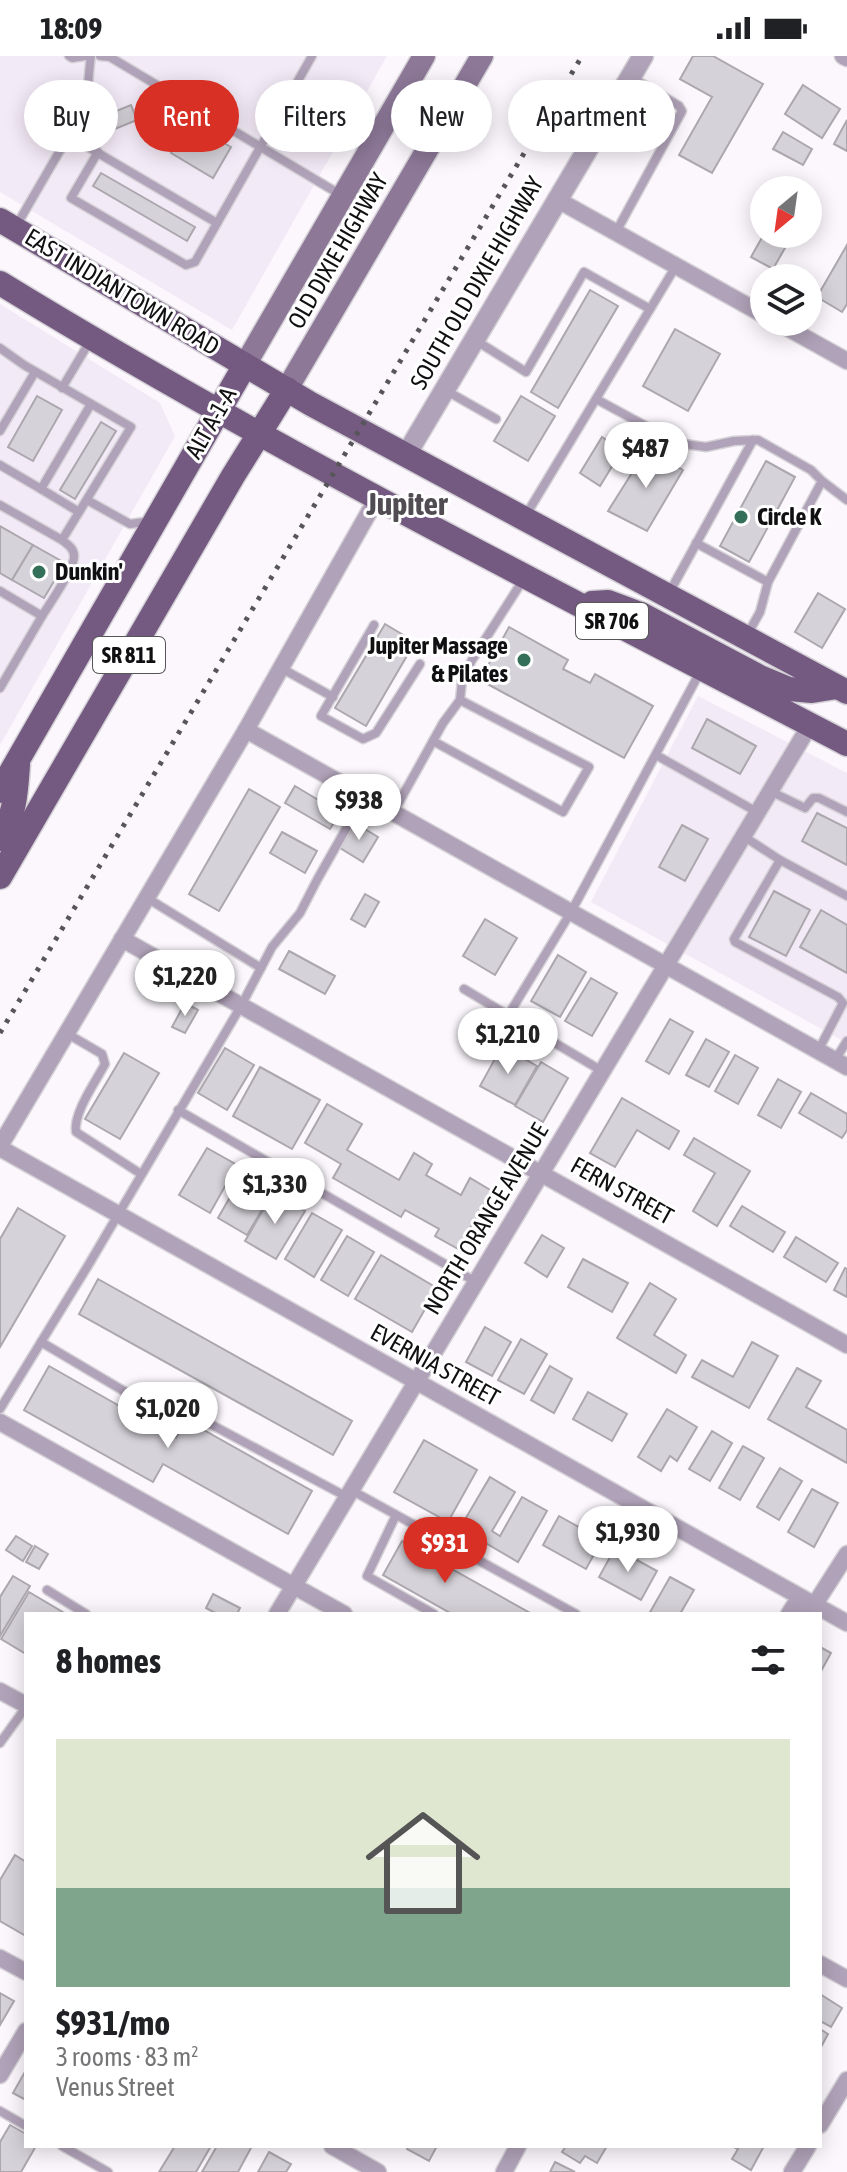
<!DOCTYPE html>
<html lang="en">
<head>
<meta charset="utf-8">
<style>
  :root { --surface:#fff; --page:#f6f6f6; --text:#202124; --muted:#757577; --line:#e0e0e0; --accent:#d93025 }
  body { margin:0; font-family:"Asap Condensed",sans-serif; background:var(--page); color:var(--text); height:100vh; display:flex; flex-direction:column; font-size:30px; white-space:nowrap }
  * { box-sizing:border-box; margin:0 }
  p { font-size:26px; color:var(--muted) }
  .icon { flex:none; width:44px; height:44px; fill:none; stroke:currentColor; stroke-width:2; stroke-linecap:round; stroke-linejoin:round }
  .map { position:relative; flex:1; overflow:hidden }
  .panel { position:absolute; left:24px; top:1556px; width:798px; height:536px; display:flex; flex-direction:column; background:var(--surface); border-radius:0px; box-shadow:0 4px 20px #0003 }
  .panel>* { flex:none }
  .hud { position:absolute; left:24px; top:24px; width:800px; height:72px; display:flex; gap:16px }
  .needle { width:52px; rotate:209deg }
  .buttons { position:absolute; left:750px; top:120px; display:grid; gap:16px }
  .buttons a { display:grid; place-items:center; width:72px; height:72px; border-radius:50%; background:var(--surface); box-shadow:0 4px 20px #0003; font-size:40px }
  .price { position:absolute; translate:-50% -68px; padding:0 18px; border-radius:28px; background:#fff; color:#222; font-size:26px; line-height:52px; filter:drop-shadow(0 2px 4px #0008) }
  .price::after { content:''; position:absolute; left:50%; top:48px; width:24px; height:18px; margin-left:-12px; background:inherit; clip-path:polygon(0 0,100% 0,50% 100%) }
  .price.on { background:var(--accent); color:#fff }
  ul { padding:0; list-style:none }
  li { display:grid; align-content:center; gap:16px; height:424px; padding:0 32px }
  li+li { border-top:2px solid var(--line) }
  li span { display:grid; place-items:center; height:248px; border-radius:0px; color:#555 }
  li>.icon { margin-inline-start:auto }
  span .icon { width:144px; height:144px; fill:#fffc; stroke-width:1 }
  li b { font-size:34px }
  h2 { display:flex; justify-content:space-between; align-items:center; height:96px; padding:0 32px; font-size:34px }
  .chip { padding:0 28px; border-radius:36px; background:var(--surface); box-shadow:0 4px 20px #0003; font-size:28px; line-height:72px }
  .chip.on { background:var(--accent); color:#fff }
  .status { display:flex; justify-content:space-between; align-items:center; height:56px; padding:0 40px; background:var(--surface); direction:ltr }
  .status svg { height:22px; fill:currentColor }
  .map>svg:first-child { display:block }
  .built { fill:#f3eaf7 }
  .building { fill:#d6d2d9; stroke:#aba7ad; stroke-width:2 }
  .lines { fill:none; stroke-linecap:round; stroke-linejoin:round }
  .service-casing { stroke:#d5d2d7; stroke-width:11 }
  .minor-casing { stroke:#d5d2d7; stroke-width:19 }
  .tertiary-casing { stroke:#d5d2d7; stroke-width:23 }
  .secondary-casing { stroke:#d5d2d7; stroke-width:25 }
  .primary-casing { stroke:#d5d2d7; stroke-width:27 }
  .service { stroke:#b0a2b8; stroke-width:8 }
  .minor { stroke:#b0a2b8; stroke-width:16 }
  .tertiary { stroke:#b0a2b8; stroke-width:20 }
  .secondary { stroke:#8d7898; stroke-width:22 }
  .primary { stroke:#745a81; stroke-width:24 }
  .rail { stroke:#565558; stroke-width:5; stroke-dasharray:4 8; stroke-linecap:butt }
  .poi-dot { fill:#346f59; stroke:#fff; stroke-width:3 }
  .labels { text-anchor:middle; stroke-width:6; stroke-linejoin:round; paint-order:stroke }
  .shield { fill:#fff; stroke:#585758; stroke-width:2 }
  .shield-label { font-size:22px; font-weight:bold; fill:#100f11 }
  .street-label { font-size:24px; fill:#100f11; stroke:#fff }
  .poi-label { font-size:24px; font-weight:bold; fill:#100f11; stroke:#fff; text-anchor:start }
  .district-label { font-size:32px; font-weight:bold; fill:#504c52; stroke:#fff }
</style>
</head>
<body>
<div class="status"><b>18:09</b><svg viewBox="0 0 49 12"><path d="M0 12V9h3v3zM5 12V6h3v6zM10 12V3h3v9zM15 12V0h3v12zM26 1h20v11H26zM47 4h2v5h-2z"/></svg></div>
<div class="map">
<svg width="847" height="2116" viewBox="0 0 847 2116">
  <rect width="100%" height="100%" fill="#fbf7fd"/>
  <g class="built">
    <polygon points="0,0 387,0 232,274 0,136"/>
    <polygon points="0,248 160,347 175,380 0,689"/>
    <polygon points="698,640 847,717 847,987 591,846"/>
  </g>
  <g class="building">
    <polygon points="693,0 713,0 763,28 712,117 679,99 712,41 680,23"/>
    <polygon points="803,29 840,53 822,82 785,58"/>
    <polygon points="131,49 137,64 110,75 104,60"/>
    <polygon points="847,64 847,95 834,88"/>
    <polygon points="189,67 231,91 213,122 171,97"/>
    <polygon points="783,76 812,93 803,109 773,93"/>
    <polygon points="101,117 195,171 187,185 93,130"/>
    <polygon points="764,178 793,178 773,213 751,201"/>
    <polygon points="847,189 847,248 842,256 817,241"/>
    <polygon points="590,234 618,250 558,352 531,336"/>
    <polygon points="675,273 720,298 688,355 643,330"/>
    <polygon points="37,340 62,354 33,405 8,391"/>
    <polygon points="521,340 555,360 528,405 494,385"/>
    <polygon points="101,366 116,375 75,443 60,434"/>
    <polygon points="602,381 622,394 600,430 580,417"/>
    <polygon points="647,393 683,414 647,475 608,455"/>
    <polygon points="766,405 795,421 749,506 720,490"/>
    <polygon points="0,470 33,489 12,524 0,517"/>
    <polygon points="33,489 65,507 44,542 12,524"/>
    <polygon points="818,537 845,553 822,592 795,576"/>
    <polygon points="385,568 415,586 366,670 335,652"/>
    <polygon points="509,571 568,604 563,613 590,627 595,618 653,650 624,702 480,624"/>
    <polygon points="707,663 756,690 740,718 692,692"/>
    <polygon points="295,730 340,757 330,773 285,747"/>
    <polygon points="249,733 280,751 219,855 189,838"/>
    <polygon points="817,757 847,772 847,809 802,785"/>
    <polygon points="355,767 378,781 363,806 340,792"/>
    <polygon points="682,769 708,783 685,825 659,811"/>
    <polygon points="282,776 317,795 305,817 270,797"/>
    <polygon points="774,835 810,854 786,900 749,881"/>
    <polygon points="365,838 379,846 365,871 351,863"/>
    <polygon points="821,854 847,869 847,917 800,891"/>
    <polygon points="485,863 517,882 495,919 463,900"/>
    <polygon points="289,895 335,920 325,938 279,913"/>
    <polygon points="558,899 586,916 560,961 531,945"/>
    <polygon points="591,922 617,937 592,980 565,965"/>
    <polygon points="185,947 198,954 185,977 172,971"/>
    <polygon points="670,963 693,976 669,1018 646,1005"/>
    <polygon points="706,983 729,996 709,1031 686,1019"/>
    <polygon points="502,990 537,1010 515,1049 480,1030"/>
    <polygon points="225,992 254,1009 227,1054 198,1037"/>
    <polygon points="124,997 159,1017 120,1083 85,1063"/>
    <polygon points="735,999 758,1012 738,1048 715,1035"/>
    <polygon points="541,1006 568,1022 543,1066 515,1050"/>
    <polygon points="260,1011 320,1044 292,1093 233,1060"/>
    <polygon points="778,1023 801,1036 781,1072 758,1059"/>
    <polygon points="811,1037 847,1058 847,1074 842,1082 799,1057"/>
    <polygon points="622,1042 679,1075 669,1093 637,1074 615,1111 590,1097"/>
    <polygon points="327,1048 362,1068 347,1094 399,1124 414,1097 432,1108 426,1119 461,1139 470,1122 492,1135 458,1193 435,1180 439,1173 405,1154 401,1161 333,1122 341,1108 305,1087"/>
    <polygon points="694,1082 750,1115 717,1170 693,1155 715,1117 684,1099"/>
    <polygon points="207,1092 237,1109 210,1157 179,1139"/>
    <polygon points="245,1115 275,1132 247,1179 218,1162"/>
    <polygon points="273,1137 305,1155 276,1203 245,1185"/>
    <polygon points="742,1150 785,1176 773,1196 730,1170"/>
    <polygon points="18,1152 65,1180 0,1291 0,1183"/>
    <polygon points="312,1157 342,1174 314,1221 285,1203"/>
    <polygon points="542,1179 564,1192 547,1221 525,1207"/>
    <polygon points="347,1180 374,1196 348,1240 321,1224"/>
    <polygon points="796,1181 838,1207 826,1226 784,1201"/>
    <polygon points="381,1199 437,1232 412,1276 355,1243"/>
    <polygon points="583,1203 628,1227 612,1256 568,1231"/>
    <polygon points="845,1212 847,1213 847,1241 834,1234"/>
    <polygon points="98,1223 352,1365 333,1399 79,1258"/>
    <polygon points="650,1227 676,1243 654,1279 686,1299 676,1317 617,1282"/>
    <polygon points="485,1271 511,1286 492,1320 466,1306"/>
    <polygon points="521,1283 547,1298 524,1338 498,1324"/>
    <polygon points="752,1286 778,1300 749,1352 692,1321 702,1304 733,1321"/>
    <polygon points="49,1310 176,1382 186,1364 312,1435 288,1478 163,1408 153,1426 24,1354"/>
    <polygon points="550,1310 572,1323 554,1357 531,1344"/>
    <polygon points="797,1312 821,1325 806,1351 847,1374 847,1407 768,1363"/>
    <polygon points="588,1336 627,1358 612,1385 573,1363"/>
    <polygon points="667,1353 697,1371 677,1405 670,1400 661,1415 638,1401"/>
    <polygon points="712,1375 732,1387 710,1425 689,1413"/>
    <polygon points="424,1384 477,1414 448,1466 394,1436"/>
    <polygon points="743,1390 764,1402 740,1444 719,1432"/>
    <polygon points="780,1412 802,1425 779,1464 757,1451"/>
    <polygon points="490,1421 515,1436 492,1475 500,1480 522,1441 547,1455 518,1506 460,1472"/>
    <polygon points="812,1433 838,1447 814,1491 788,1476"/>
    <polygon points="559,1460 602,1484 586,1513 543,1489"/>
    <polygon points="16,1480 32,1490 23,1505 6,1494"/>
    <polygon points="402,1485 532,1558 452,1558 383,1519"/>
    <polygon points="35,1490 48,1498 39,1513 26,1506"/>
    <polygon points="615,1492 657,1515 641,1544 599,1521"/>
    <polygon points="13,1520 30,1530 0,1580 0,1541"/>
    <polygon points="670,1521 694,1534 680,1558 649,1558"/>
    <polygon points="29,1536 66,1558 26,1558 26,1598 1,1583"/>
    <polygon points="213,1538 240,1552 237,1558 217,1558 206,1552"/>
    <polygon points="820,1591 831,1597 820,1617"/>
    <polygon points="15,1799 26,1806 26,1880 0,1865 0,1824"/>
    <polygon points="0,1937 14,1945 0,1969"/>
    <polygon points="820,1938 842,1952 831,1971 820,1965"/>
    <polygon points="820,1973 828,1978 820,1993"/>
    <polygon points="26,2014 26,2044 13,2037"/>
    <polygon points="10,2069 26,2078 26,2090 36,2090 21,2116 0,2116 0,2086"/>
    <polygon points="175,2090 211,2090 196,2116 159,2116"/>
    <polygon points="217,2090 252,2090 238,2116 202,2116"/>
    <polygon points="408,2090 437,2090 429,2105 407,2093"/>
    <polygon points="566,2090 607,2090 597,2107 585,2100 580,2107 562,2096"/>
    <polygon points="732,2090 764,2090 751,2114 732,2103 738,2093"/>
    <polygon points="269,2096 291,2108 286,2116 258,2116"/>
    <polygon points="555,2106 575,2116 550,2116"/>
  </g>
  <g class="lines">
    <g class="service-casing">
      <g id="service">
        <polyline points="69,0 72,2 85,0"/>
        <polyline points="100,0 110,1 341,139"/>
        <polyline points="69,80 217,167"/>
        <polyline points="98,96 71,142 186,209 195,206 312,0"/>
        <path d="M 15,172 L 83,55 C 89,38 88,19 91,0"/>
        <polyline points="616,176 682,55 679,50 631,21"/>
        <polyline points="475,284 526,316 584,216 650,253"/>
        <path d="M 0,292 L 24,309 L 131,371 L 62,484 C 67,488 74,492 74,500 C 75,511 49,549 42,560"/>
        <polyline points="62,332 90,285"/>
        <polyline points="445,334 496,363"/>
        <polyline points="596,343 677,387 706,391 734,385 758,384 811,414 822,425 847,444"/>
        <polyline points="0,375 35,316"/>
        <polyline points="0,409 41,433 91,348"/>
        <polyline points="41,433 79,456"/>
        <polyline points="87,444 130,468 151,465"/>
        <polyline points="0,449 62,484"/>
        <polyline points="526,459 676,210"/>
        <polyline points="696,487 768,526 822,425"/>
        <polyline points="0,535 42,560 0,632"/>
        <polyline points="668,539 753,384"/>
        <polyline points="374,569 321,660 363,683 376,677 420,608"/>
        <polyline points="746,581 760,556 768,526"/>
        <polyline points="281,612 333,641"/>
        <polyline points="433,685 563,756 589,711 460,644"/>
        <polyline points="656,699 757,756"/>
        <polyline points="770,735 805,752 813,742 819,742 847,756"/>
        <polyline points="393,757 443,667 460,644 462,625 472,604 523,524"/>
        <polyline points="743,780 780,804 847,840"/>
        <polyline points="780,804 734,883 735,886 838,941 843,947 818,995"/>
        <polyline points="147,842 261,912"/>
        <polyline points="464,933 602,1015"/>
        <polyline points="509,958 571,856 700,616"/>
        <path d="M 66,977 L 102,998 L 105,1008 C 96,1025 73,1057 76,1076 L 141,1118"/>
        <polyline points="835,1004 847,985"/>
        <polyline points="178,1054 476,1226"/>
        <polyline points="41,1286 161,1357 185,1358 199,1362 347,1441"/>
        <polyline points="0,1353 89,1208 241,950 272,891 300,857 317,824 364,741"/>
        <polyline points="351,1434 576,1558"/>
        <polyline points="396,1459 367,1520 434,1558"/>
        <polyline points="47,1534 86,1558"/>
        <polyline points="0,1687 26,1651"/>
        <polyline points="0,2055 26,2070"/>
        <polyline points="62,2090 108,2116"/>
      </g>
    </g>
    <g class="minor-casing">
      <g id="minor">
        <polyline points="843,0 847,2"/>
        <polyline points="556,143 764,259"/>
        <polyline points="777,266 847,305"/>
        <polyline points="246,674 847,1011"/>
        <polyline points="122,883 847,1289"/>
        <polyline points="0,1090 246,674 377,442"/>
        <polyline points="0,1092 847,1567"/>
        <polyline points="0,1366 344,1558"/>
        <polyline points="277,1558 810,669"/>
        <polyline points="789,1558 794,1550 815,1548 847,1498"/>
        <polyline points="0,1635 26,1649"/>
        <polyline points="0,1902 26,1916"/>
        <polyline points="820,1908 847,1923"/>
        <polyline points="0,2019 26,1975"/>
        <polyline points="820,2069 847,2024"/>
        <polyline points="332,2090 378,2116"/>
        <polyline points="504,2116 518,2090"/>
        <polyline points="792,2116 808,2090"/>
      </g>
    </g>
    <g class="tertiary-casing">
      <polyline id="tertiary" points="406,399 643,0"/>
    </g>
    <g class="secondary-casing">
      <g id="secondary">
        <polyline points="245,309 424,0"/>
        <polyline points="287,333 482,0"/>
      </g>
    </g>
    <g class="primary-casing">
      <g id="primary">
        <polyline points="0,164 311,348 847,636"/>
        <path d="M 0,227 C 274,395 562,539 847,688"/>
        <polyline points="592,547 608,546 643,559 760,621 789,633 812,635 837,631"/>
        <polyline points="0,735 245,309"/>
        <path d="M 0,783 C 15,758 16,738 18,709"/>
        <polyline points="0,821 233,420 287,333"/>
      </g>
    </g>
    <use href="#service" class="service"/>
    <use href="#minor" class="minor"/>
    <use href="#tertiary" class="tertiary"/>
    <use href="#secondary" class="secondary"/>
    <use href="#primary" class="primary"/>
    <polyline class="rail" points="0,977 582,0"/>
  </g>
  <g class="poi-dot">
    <circle cx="741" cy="461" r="8"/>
    <circle cx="39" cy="516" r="8"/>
    <circle cx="524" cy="604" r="8"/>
  </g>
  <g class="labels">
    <g class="shield">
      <rect x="576" y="547" width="72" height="36" rx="6"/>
      <rect x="93" y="581" width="72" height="36" rx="6"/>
    </g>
    <g class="shield-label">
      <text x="612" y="573">SR 706</text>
      <text x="129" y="607">SR 811</text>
    </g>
    <g class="street-label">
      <text transform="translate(338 195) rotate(-60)" y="8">OLD DIXIE HIGHWAY</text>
      <text transform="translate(477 227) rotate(-60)" y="8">SOUTH OLD DIXIE HIGHWAY</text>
      <text transform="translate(122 236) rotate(31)" y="8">EAST INDIANTOWN ROAD</text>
      <text transform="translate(211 367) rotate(-60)" y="8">ALT A-1-A</text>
      <text transform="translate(622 1135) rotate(29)" y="8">FERN STREET</text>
      <text transform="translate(486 1163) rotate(-59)" y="8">NORTH ORANGE AVENUE</text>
      <text transform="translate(435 1309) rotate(29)" y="8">EVERNIA STREET</text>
    </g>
    <g class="poi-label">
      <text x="757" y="469">Circle K</text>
      <text x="55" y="524">Dunkin'</text>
      <text x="508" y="598" text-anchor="end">Jupiter Massage<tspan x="508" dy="28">&amp; Pilates</tspan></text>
    </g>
    <g class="district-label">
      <text x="407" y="459">Jupiter</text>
    </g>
  </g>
</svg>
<div class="buttons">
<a><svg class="needle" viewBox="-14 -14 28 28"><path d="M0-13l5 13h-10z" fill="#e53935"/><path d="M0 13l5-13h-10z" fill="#757577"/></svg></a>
<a><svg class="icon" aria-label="layers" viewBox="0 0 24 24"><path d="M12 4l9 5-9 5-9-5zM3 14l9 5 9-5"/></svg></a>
</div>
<b class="price" style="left:646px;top:434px">$487</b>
<b class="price" style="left:359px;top:786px">$938</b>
<b class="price" style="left:185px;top:962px">$1,220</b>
<b class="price" style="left:508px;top:1020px">$1,210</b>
<b class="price" style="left:275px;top:1170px">$1,330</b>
<b class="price" style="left:168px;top:1394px">$1,020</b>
<b class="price" style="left:628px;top:1518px">$1,930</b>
<b class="price on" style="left:445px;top:1529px">$931</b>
<div class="hud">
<a class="chip">Buy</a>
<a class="chip on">Rent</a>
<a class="chip">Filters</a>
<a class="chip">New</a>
<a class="chip">Apartment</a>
</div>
<section class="panel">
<h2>8 homes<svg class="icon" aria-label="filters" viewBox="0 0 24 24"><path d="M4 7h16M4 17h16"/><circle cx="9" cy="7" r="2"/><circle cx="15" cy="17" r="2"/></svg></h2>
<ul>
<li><span style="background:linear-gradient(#dfe7d0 60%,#7fa58c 0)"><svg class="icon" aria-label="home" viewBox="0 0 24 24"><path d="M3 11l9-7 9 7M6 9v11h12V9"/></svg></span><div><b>$931/mo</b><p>3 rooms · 83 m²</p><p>Venus Street</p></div></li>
</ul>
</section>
</div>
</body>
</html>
